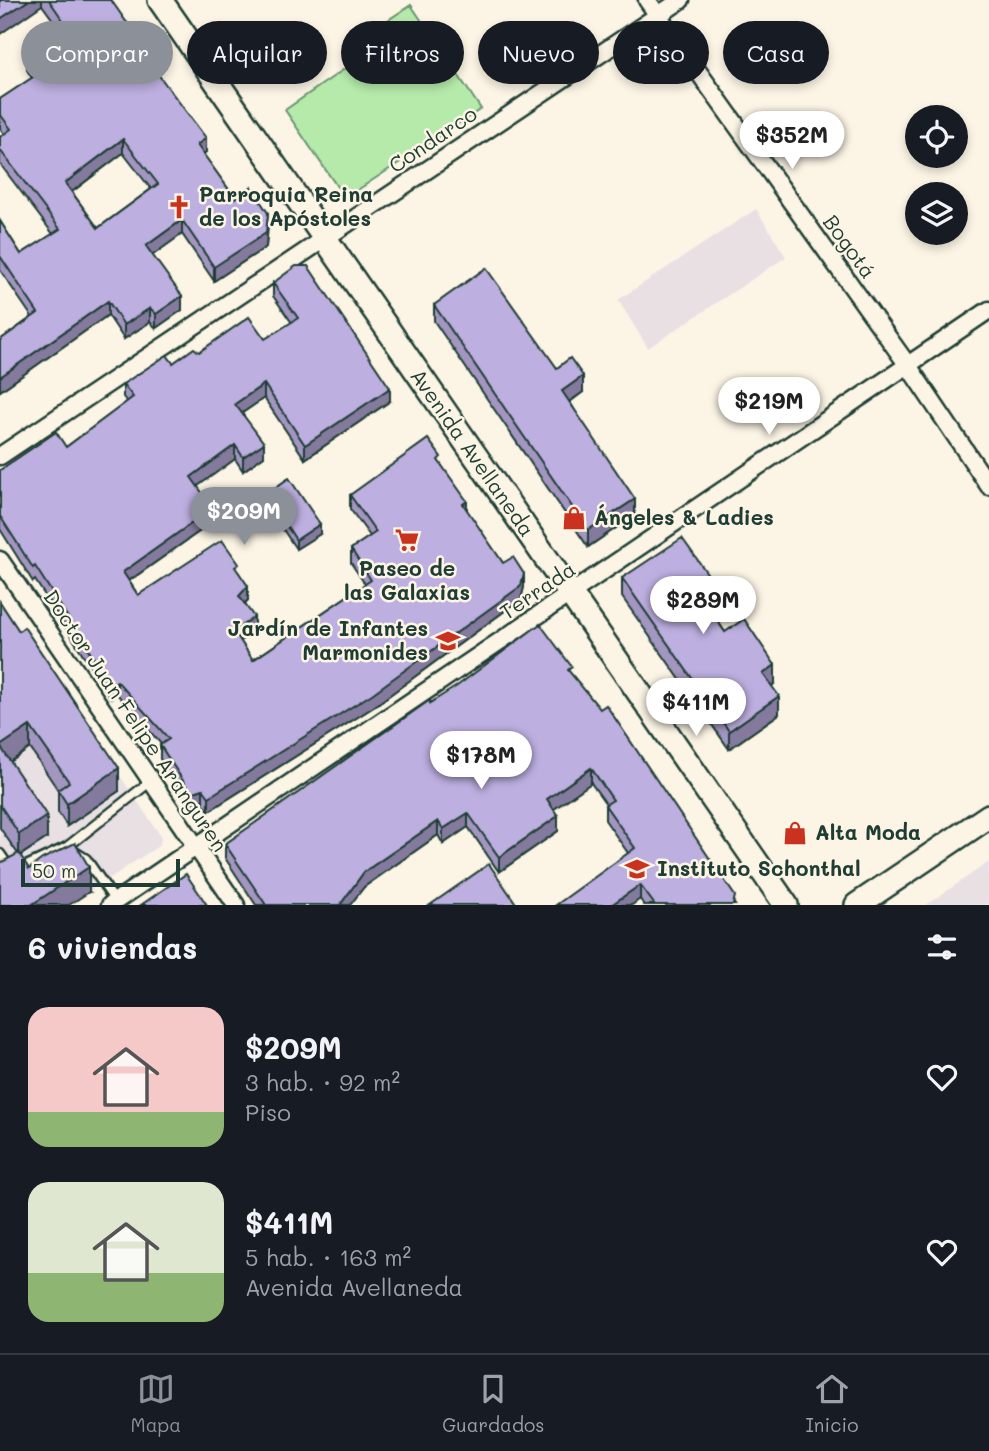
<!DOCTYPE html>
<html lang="es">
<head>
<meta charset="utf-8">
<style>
  :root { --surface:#171b24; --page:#242831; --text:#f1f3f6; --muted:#9ea1a6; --line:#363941; --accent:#8c9099 }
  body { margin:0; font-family:Mali,sans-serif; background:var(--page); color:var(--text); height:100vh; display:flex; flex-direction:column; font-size:26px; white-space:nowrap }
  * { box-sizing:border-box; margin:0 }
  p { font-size:23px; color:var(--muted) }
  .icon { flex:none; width:38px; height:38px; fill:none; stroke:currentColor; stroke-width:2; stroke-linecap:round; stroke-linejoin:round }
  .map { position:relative; height:905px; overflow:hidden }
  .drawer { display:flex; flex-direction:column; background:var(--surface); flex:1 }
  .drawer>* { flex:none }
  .banner { position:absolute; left:21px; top:21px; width:948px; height:63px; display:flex; gap:14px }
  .controls { position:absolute; left:905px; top:105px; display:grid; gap:14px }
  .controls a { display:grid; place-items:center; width:63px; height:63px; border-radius:50%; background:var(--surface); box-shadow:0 4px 10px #0003; font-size:35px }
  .scale { position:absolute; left:21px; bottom:18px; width:159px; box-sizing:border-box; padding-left:7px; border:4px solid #1f3d34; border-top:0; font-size:19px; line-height:24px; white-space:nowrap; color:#1f3d34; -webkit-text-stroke:5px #fcf5e5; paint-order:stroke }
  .price { position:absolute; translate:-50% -60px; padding:0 16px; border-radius:24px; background:#fff; color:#222; font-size:23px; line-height:46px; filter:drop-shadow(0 2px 4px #0008) }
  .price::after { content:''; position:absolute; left:50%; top:42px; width:21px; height:16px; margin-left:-10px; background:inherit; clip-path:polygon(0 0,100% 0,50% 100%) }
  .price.selected { background:var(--accent); color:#fff }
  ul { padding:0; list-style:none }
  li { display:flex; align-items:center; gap:21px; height:175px; padding:0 28px }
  li span { display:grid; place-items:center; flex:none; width:196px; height:140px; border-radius:21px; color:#555 }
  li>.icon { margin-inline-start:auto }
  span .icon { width:84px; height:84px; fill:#fffc; stroke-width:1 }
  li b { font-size:30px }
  h2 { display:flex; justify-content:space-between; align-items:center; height:84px; padding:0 28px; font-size:30px }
  .tag { padding:0 24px; border-radius:32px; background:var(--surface); box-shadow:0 4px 10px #0003; font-size:24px; line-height:63px }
  .tag.selected { background:var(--accent); color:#fff }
  .menu { display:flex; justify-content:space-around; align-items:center; height:98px; border-top:2px solid var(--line); background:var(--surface); font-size:19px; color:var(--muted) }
  .menu a { display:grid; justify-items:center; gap:4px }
  .menu .selected { color:var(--accent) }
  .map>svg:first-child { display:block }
  .built { fill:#e9e0e4 }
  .green { fill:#b6eaab; stroke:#6a9470; stroke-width:2 }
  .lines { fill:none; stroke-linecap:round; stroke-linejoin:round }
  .service-casing { stroke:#1f3d34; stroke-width:13 }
  .minor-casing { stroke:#1f3d34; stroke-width:21 }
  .secondary-casing { stroke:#1f3d34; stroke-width:28 }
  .service { stroke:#fcf5e5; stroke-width:8 }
  .minor { stroke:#fcf5e5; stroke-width:16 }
  .secondary { stroke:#fcf5e5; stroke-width:23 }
  .wall { fill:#a396c1; stroke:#1f3d34; stroke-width:2; fill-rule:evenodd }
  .shaded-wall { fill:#847a9d; stroke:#1f3d34; stroke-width:2 }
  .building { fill:#bdafe0; stroke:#1f3d34; stroke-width:2; fill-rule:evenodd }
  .labels { text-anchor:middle; stroke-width:5; stroke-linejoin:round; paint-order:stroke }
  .street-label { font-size:21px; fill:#1f3d34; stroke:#fcf5e5 }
  .poi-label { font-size:21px; font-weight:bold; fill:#1f3d34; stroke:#fcf5e5; text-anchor:start }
</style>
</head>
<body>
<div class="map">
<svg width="989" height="905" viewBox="0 0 989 905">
  <rect width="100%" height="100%" fill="#fcf5e5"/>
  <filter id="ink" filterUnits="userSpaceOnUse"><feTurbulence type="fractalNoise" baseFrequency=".0143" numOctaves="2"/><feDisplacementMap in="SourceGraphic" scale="14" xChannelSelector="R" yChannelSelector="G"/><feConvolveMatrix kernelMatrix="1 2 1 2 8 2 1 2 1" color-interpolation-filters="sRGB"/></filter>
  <g filter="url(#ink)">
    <g class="built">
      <polygon points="756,209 786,257 648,348 618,300"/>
      <polygon points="0,600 161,836 160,845 69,905 0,905"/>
      <polygon points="989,862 989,905 926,905"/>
    </g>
    <polygon class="green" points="411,5 481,109 356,191 338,188 285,110 366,54 356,41"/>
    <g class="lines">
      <g class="service-casing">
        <g id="service">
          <polyline points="67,847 151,781"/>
          <polyline points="0,854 9,867"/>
          <polyline points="20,869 67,847 86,859 115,901"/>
        </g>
      </g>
      <g class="minor-casing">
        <g id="minor">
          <polyline points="647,0 907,364 989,486"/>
          <polyline points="0,456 681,0"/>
          <polyline points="0,560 236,905"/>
          <polyline points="110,905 989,310"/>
        </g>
      </g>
      <g class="secondary-casing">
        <g id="secondary">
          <polyline points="160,0 786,905"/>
          <polyline points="857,905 989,816"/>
        </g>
      </g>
      <use href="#service" class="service"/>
      <use href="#minor" class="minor"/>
      <use href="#secondary" class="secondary"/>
    </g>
    <g class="wall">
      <path d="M 0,0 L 111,0 L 127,37 L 120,42 L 133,61 L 206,152 L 203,154 L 235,198 L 268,227 L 266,247 L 214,281 L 182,234 L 152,255 L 182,310 L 156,328 L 150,322 L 124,339 L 108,315 L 0,391 L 0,340 L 32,317 L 0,270 L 0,221 L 21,254 L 53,234 L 0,164 L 0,137 L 4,134 L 0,128 L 0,99 L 32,78 L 27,70 L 27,56 L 61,31 L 42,5 ZM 123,153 L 151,189 L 98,228 L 72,192 Z"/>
      <polygon points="273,283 390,401 305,459 264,398 242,413 264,456 243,471 235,459 197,486 213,522 129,581 138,595 239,573 248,600 245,603 254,631 240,641 253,660 365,584 351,563 351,549 370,536 350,509 350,495 441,465 467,511 503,563 524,587 521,599 372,708 209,811 203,803 191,807 160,759 160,745 162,745 117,694 111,698 35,580 33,582 0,529 0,470 66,447 127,402 123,397 123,384 199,352 265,339 292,323 273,296"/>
      <polygon points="434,305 557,368 583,392 570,402 635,515 588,547 434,321"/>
      <polygon points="266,494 320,534 296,549 266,504"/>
      <polygon points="622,578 709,595 703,599 725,632 775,683 772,686 779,714 729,749 622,597"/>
      <polygon points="0,602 119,791 67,826 58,812 58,790 30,748 10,762 47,838 20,856 29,869 89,892 0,905 18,854 0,828"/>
      <polygon points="572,675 735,905 644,905 640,899 628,853 605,820 605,805 606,804 591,783 553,809 558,831 499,872 468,827 443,844 438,835 364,887 350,905 256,905 225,858 225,844 430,703"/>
    </g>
    <g class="shaded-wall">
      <polygon points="29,0 42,0 42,5 0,34 0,19"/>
      <polygon points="127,23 127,37 113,47 113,33"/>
      <polygon points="206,138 206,152 197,159 197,145"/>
      <polygon points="123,139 123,153 65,197 65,183"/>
      <polygon points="268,213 266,247 214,281 214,267"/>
      <polygon points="182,220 182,234 146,260 146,246"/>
      <polygon points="182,296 182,310 156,328 156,314"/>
      <polygon points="108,301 108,315 0,391 0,377"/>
      <polygon points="150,308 150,322 124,339 124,325"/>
      <polygon points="583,376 583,392 562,407 562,391"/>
      <polygon points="264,384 264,398 235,418 235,404"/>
      <polygon points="390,388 390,401 305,459 305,445"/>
      <polygon points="264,443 264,456 243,471 243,457"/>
      <polygon points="235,445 235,459 191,491 191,477"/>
      <polygon points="635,499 635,515 588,547 588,530"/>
      <polygon points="467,501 467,514 463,504"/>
      <polygon points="213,508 213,522 123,585 123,572"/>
      <polygon points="320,524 320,534 296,549 296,540"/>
      <polygon points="524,574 524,587 521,599 372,708 209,811 209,797"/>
      <polygon points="709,576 709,595 694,605 694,586"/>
      <polygon points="248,586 248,600 239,609 239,596"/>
      <polygon points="254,617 254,631 234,645 234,631"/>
      <polygon points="775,665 775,683 763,693 763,674"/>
      <polygon points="117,681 117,694 111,698 111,685"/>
      <polygon points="779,696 779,714 729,749 729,731"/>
      <polygon points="30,726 30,748 0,769 0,746"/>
      <polygon points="119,768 119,791 67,826 67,804"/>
      <polygon points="591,768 591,783 547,814 547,799"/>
      <polygon points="203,789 203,803 191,807 191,793"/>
      <polygon points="468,813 468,827 443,844 443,829"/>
      <polygon points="47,816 47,838 19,856 19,834"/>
      <polygon points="558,816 558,831 499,872 499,857"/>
      <polygon points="438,821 438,835 364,887 350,905 340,905 364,872"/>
      <polygon points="89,867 89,892 69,905 31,905"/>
      <polygon points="640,885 640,899 632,905 611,905"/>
    </g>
    <g class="building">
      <polygon points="0,0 29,0 0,19"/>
      <path d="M 49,0 L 111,0 L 127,23 L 113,33 L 133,61 L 142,53 L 206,138 L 197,145 L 235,198 L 251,187 L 268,213 L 266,233 L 214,267 L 182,220 L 146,246 L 182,296 L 156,314 L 150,308 L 124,325 L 108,301 L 0,377 L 0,340 L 38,313 L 0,256 L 0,221 L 21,254 L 60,229 L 0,150 L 0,137 L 11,129 L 0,114 L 0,99 L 39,73 L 27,56 L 67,26 ZM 123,139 L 158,184 L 98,228 L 65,183 Z"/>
      <polygon points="296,266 308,266 390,388 305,445 264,384 235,404 264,443 243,457 235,445 191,477 213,508 123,572 138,595 222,540 239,564 235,567 248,586 239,596 254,617 234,631 253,660 371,580 351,549 376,532 350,495 428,439 441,457 438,460 467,501 463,504 503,563 513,557 524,574 521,586 372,694 209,797 203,789 191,793 160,745 169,739 117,681 111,685 35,566 33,568 0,516 0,470 56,432 66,447 133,397 123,384 167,355 173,363 194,348 199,352 249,317 265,339 298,318 273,283"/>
      <polygon points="486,268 557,368 570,358 583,376 562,391 635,499 588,530 434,305"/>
      <polygon points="289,478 320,524 296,540 266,494"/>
      <polygon points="682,538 709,576 694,586 725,632 744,619 775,665 763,674 779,696 729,731 622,578"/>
      <polygon points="0,602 19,631 24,627 119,768 67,804 58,790 69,782 30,726 0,746"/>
      <polygon points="540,624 572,667 568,670 600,709 606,705 735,896 733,905 655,905 640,885 611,905 556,905 635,848 605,805 613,800 591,768 547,799 558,816 499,857 468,813 443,829 438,821 364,872 340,905 266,905 225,844 430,700 430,703 457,686"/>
      <polygon points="0,746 47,816 19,834 0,805"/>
      <polygon points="75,843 89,867 31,905 0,905 0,863 19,853 29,869 42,859"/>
      <polygon points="489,864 517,905 430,905"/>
      <polygon points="186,874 207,905 141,905"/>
    </g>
  </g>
  <defs>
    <g id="church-bare" transform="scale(1.89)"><path d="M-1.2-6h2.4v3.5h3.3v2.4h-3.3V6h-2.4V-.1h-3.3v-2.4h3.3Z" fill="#c8321e" stroke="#fcf5e5" stroke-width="2.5" paint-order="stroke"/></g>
    <g id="shop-bare" transform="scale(1.89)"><path d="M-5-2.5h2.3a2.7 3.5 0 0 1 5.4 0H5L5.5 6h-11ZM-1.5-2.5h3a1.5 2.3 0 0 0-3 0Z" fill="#c8321e" stroke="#fcf5e5" stroke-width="2.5" paint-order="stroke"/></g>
    <g id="supermarket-bare" transform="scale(1.89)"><path d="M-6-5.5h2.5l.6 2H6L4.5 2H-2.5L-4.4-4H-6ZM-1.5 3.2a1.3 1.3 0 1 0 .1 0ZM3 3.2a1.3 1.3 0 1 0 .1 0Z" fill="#c8321e" stroke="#fcf5e5" stroke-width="2.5" paint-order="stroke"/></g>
    <g id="school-bare" transform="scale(1.89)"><path d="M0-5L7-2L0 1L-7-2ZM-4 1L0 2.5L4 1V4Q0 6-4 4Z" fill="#c8321e" stroke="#fcf5e5" stroke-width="2.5" paint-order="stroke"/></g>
  </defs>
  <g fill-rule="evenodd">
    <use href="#church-bare" x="179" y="207"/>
    <use href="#shop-bare" x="574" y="518"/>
    <use href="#supermarket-bare" x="407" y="540"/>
    <use href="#school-bare" x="448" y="641"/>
    <use href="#shop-bare" x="795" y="833"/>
    <use href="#school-bare" x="637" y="869"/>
  </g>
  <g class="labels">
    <g class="street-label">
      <text transform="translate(433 140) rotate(-34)" y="7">Condarco</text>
      <text transform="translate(849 247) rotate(54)" y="7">Bogotá</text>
      <text transform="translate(472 453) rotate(55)" y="7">Avenida Avellaneda</text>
      <text transform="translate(538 591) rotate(-34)" y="7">Terrada</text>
      <text transform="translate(135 721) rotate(56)" y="7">Doctor Juan Felipe Aranguren</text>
    </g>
    <g class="poi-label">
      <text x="199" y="202">Parroquia Reina<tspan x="199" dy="24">de los Apóstoles</tspan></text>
      <text x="594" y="525">Ángeles &amp; Ladies</text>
      <text x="407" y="576" text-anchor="middle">Paseo de<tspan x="407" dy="24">las Galaxias</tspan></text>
      <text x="428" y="636" text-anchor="end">Jardín de Infantes<tspan x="428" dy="24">Marmonides</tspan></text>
      <text x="815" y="840">Alta Moda</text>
      <text x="657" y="876">Instituto Schonthal</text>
    </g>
  </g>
</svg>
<div class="controls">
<a><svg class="icon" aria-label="locate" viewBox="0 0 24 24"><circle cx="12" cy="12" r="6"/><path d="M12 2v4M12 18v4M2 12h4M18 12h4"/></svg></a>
<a><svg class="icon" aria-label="layers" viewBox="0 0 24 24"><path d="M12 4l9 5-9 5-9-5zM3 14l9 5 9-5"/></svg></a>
</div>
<div class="scale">50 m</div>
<b class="price" style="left:792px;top:171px">$352M</b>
<b class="price" style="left:769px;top:437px">$219M</b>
<b class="price selected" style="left:244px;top:547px">$209M</b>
<b class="price" style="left:703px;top:636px">$289M</b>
<b class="price" style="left:696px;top:738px">$411M</b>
<b class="price" style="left:481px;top:791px">$178M</b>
<div class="banner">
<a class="tag selected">Comprar</a>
<a class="tag">Alquilar</a>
<a class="tag">Filtros</a>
<a class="tag">Nuevo</a>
<a class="tag">Piso</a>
<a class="tag">Casa</a>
</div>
</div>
<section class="drawer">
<h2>6 viviendas<svg class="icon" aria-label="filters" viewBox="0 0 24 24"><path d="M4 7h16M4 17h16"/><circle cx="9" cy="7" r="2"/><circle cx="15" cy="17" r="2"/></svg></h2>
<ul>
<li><span style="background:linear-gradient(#f6c9c9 75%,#8fb573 0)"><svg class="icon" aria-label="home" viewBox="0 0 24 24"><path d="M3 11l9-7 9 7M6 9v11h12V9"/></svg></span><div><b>$209M</b><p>3 hab. · 92 m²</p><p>Piso</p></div><svg class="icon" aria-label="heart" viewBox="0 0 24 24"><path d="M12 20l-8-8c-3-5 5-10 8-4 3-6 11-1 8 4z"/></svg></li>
<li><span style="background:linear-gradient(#dfe7d0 65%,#8fb573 0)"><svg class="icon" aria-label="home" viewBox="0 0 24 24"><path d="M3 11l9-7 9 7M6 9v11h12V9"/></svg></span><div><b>$411M</b><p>5 hab. · 163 m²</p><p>Avenida Avellaneda</p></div><svg class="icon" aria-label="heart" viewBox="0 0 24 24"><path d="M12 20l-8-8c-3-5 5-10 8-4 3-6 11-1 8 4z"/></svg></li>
</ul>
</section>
<nav class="menu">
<a class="selected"><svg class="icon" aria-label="map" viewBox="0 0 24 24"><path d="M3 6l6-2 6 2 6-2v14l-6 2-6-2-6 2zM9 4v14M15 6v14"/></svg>Mapa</a>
<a><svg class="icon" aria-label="saved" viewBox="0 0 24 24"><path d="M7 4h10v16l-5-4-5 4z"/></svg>Guardados</a>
<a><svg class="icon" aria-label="home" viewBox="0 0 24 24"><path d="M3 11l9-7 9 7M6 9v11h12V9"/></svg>Inicio</a>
</nav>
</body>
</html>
